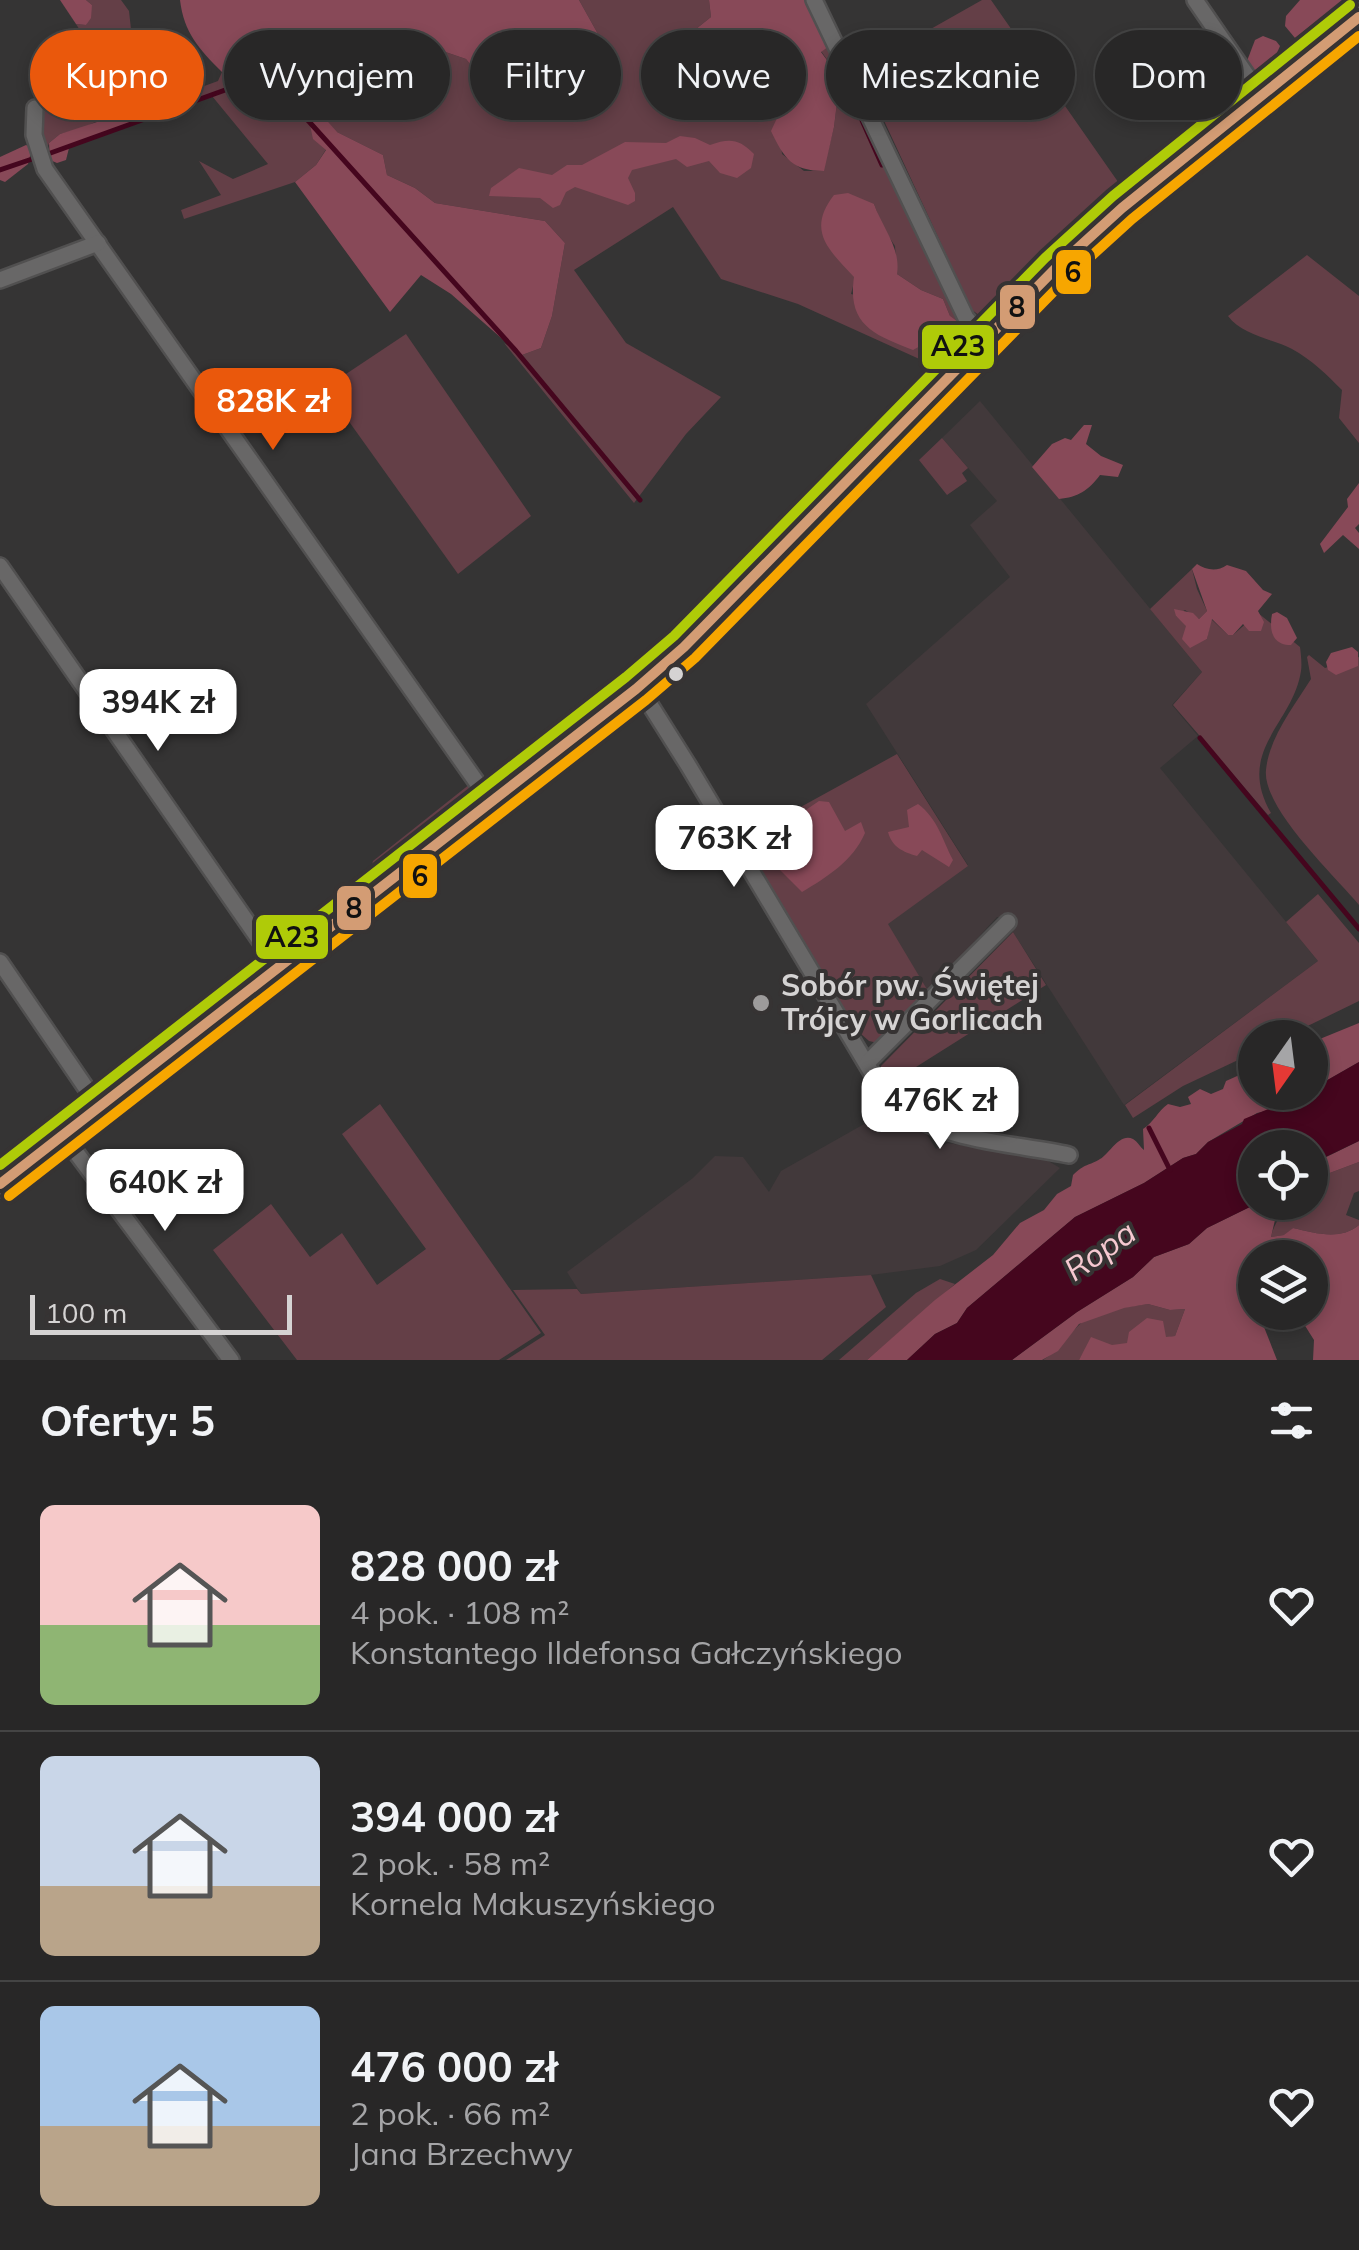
<!DOCTYPE html>
<html lang="pl">
<head>
<meta charset="utf-8">
<style>
  :root { --surface:#282727; --page:#302f2f; --text:#f1f3f6; --muted:#a5a5a7; --line:#444; --accent:#ea580c }
  body { margin:0; font-family:Mulish,sans-serif; background:var(--page); color:var(--text); height:100vh; display:flex; flex-direction:column; font-size:38px; white-space:nowrap }
  * { box-sizing:border-box; margin:0 }
  p { font-size:32px; color:var(--muted) }
  .icon { flex:none; width:55px; height:55px; fill:none; stroke:currentColor; stroke-width:2; stroke-linecap:round; stroke-linejoin:round }
  .map { position:relative; height:1360px; overflow:hidden }
  .panel { display:flex; flex-direction:column; background:var(--surface); flex:1 }
  .panel>* { flex:none }
  .guide { position:absolute; left:30px; top:30px; width:1300px; height:90px; display:flex; gap:20px }
  .needle { width:65px; rotate:194deg }
  .buttons { position:absolute; left:1238px; top:1020px; display:grid; gap:20px }
  .buttons a { display:grid; place-items:center; width:90px; height:90px; border-radius:50%; background:var(--surface); box-shadow:0 5px 15px #0003,0 0 0 2px var(--line); font-size:50px }
  .scale { position:absolute; left:30px; bottom:25px; width:262px; box-sizing:border-box; padding-left:10px; border:5px solid #d5d3d3; border-top:0; font-size:28px; line-height:35px; white-space:nowrap; color:#d5d3d3; -webkit-text-stroke:8px #363333; paint-order:stroke }
  .price { position:absolute; translate:-50% -85px; padding:0 22px; border-radius:20px; background:#fff; color:#222; font-size:32px; line-height:65px; filter:drop-shadow(0 2px 5px #0008) }
  .price::after { content:''; position:absolute; left:50%; top:60px; width:30px; height:22px; margin-left:-15px; background:inherit; clip-path:polygon(0 0,100% 0,50% 100%) }
  .price.active { background:var(--accent); color:#fff }
  ul { padding:0; list-style:none }
  li { display:flex; align-items:center; gap:30px; height:250px; padding:0 40px }
  li+li { border-top:2px solid var(--line) }
  li span { display:grid; place-items:center; flex:none; width:280px; height:200px; border-radius:15px; color:#555 }
  li>.icon { margin-inline-start:auto }
  span .icon { width:120px; height:120px; fill:#fffc; stroke-width:1 }
  li b { font-size:42px }
  h2 { display:flex; justify-content:space-between; align-items:center; height:120px; padding:0 40px; font-size:42px }
  .pill { padding:0 35px; border-radius:45px; background:var(--surface); box-shadow:0 5px 15px #0003,0 0 0 2px var(--line); font-size:35px; line-height:90px }
  .pill.active { background:var(--accent); color:#fff }
  .map>svg:first-child { display:block }
  .built { fill:#42393b }
  .green { fill:#643f47; fill-rule:evenodd }
  .forest { fill:#884958 }
  .water { fill:#45061e }
  .lines { fill:none; stroke-linecap:round; stroke-linejoin:round }
  .stream { stroke:#45061e; stroke-width:5 }
  .minor-casing { stroke:#515050; stroke-width:20 }
  .primary-casing { stroke:#515050; stroke-width:30 }
  .minor { stroke:#686767; stroke-width:15 }
  .primary { stroke:#71686a; stroke-width:25 }
  .bus-1-casing { stroke:#363333; stroke-width:18 }
  .bus-2-casing { stroke:#363333; stroke-width:18 }
  .bus-3-casing { stroke:#363333; stroke-width:18 }
  .bus-1 { stroke:#d39c74; stroke-width:10 }
  .bus-2 { stroke:#f7a600; stroke-width:10 }
  .bus-3 { stroke:#afcb08; stroke-width:10 }
  .bus-dot { fill:#d5d3d3; stroke:#363333; stroke-width:4 }
  .poi-dot { fill:#9d9b9b; stroke:#363333; stroke-width:4 }
  .labels { text-anchor:middle; stroke-width:8; stroke-linejoin:round; paint-order:stroke }
  .poi-label { font-size:30px; font-weight:bold; fill:#d5d3d3; stroke:#363333; text-anchor:start }
  .water-label { font-size:32px; font-style:italic; fill:#f6c9d1; stroke:#363333 }
  .line-badge { stroke:#363333; stroke-width:4 }
  .pale-badge-label { font-size:28px; text-anchor:middle; font-weight:bold; fill:#111 }
</style>
</head>
<body>
<div class="map">
<svg width="1359" height="1360" viewBox="0 0 1359 1360">
  <rect width="100%" height="100%" fill="#353434"/>
  <g class="built">
    <polygon points="980,401 1202,672 1172,705 1198,736 1160,768 1318,961 1124,1105 1004,918 997,917 928,992 887,924 968,865 866,704 1010,577 970,525 997,501 942,438"/>
    <polygon points="897,1118 925,1131 936,1149 948,1143 1045,1159 1060,1168 976,1250 940,1266 871,1275 581,1294 567,1272 693,1178 715,1156 743,1157 769,1192 781,1171 873,1119 879,1129"/>
  </g>
  <g class="green">
    <polygon points="86,0 121,0 129,11 131,29 127,35 72,70 83,105 103,118 83,128 60,134 49,143 47,149 50,160 40,147 41,69 87,41 76,24 86,25 92,5"/>
    <path d="M 579,0 L 709,0 L 711,17 L 696,29 L 688,45 L 706,70 C 735,65 747,50 773,38 L 787,60 L 776,94 L 782,154 L 804,171 L 823,171 L 834,127 L 840,78 L 821,51 L 832,44 L 969,332 L 937,367 L 798,304 L 721,279 L 673,207 L 574,270 L 626,343 L 721,397 L 686,434 L 634,503 L 504,343 L 522,355 L 541,348 L 552,316 L 565,243 L 545,221 L 435,203 L 415,188 L 387,175 L 383,155 L 337,132 L 316,165 L 295,182 L 184,219 L 181,210 L 221,195 L 199,161 L 233,179 L 268,164 L 212,96 L 183,106 L 177,96 L 218,81 L 222,72 L 280,71 L 342,57 L 358,41 L 387,32 L 466,59 L 497,98 L 522,99 L 543,93 L 560,94 L 599,88 L 613,74 L 608,52 ZM 874,204 L 883,228 L 895,246 L 897,274 L 921,290 L 943,299 L 950,316 L 851,294 Z"/>
    <polygon points="982,0 991,0 1123,189 1061,240 983,318 972,310 860,69"/>
    <path d="M 1307,255 L 1359,296 L 1359,443 L 1339,418 L 1342,390 C 1327,375 1312,360 1292,349 C 1272,339 1242,335 1228,316 Z"/>
    <polygon points="406,334 531,516 458,574 325,388"/>
    <polygon points="942,438 968,468 962,473 967,481 947,495 919,460"/>
    <path d="M 1192,569 L 1197,589 L 1207,611 L 1199,619 L 1185,610 L 1176,616 L 1187,626 L 1190,647 L 1207,639 L 1211,619 L 1228,635 L 1233,635 L 1258,613 L 1300,647 C 1301,655 1302,664 1301,671 C 1293,724 1235,750 1271,813 L 1268,815 L 1173,705 L 1202,672 L 1150,609 Z"/>
    <path d="M 1309,655 L 1325,668 L 1359,657 L 1359,905 C 1335,876 1262,808 1266,770 C 1269,738 1294,706 1311,679 L 1307,657 Z"/>
    <polygon points="897,754 968,866 888,924 928,991 946,973 946,976 878,1043 869,1041 860,1033 842,1010 836,990 818,968 747,855 766,845 759,830"/>
    <polygon points="470,784 479,790 377,869 371,868 373,861"/>
    <polygon points="1318,894 1359,943 1359,1001 1285,1037 1255,1038 1255,1052 1183,1086 1133,1118 1125,1105 1318,961 1286,922"/>
    <polygon points="1013,932 1046,985 897,1079 901,1086 893,1090 883,1080 881,1066"/>
    <polygon points="380,1104 541,1333 499,1360 297,1360 213,1250 271,1204 310,1257 342,1233 377,1285 426,1249 342,1134"/>
    <path d="M 1359,1162 L 1359,1191 L 1354,1193 L 1346,1215 L 1359,1220 L 1359,1225 C 1340,1241 1315,1233 1293,1228 L 1285,1235 L 1271,1237 C 1276,1217 1288,1203 1310,1202 L 1327,1174 Z"/>
    <polygon points="871,1275 886,1307 822,1360 506,1360 545,1335 513,1290 577,1289 581,1294"/>
    <polygon points="940,1279 955,1284 867,1360 839,1360 916,1293"/>
    <path d="M 1148,1304 L 1170,1310 L 1185,1309 L 1175,1336 L 1084,1352 L 1079,1360 L 1043,1360 C 1059,1350 1065,1339 1078,1326 C 1093,1310 1127,1307 1148,1304 Z"/>
  </g>
  <g class="forest">
    <polygon points="60,0 86,0 92,5 91,18 86,25 76,24"/>
    <path d="M 180,0 L 579,0 L 608,52 L 613,74 L 599,88 L 560,94 L 543,93 L 509,100 L 497,98 L 466,59 L 387,32 L 358,41 L 321,72 L 222,72 C 199,49 184,33 180,0 Z"/>
    <path d="M 709,0 L 811,0 L 832,44 L 821,52 L 840,78 L 834,127 L 824,171 C 792,171 784,158 771,131 L 778,116 L 776,94 L 787,60 L 773,38 C 748,49 734,65 706,70 L 701,86 L 677,95 L 659,84 L 657,59 L 688,45 L 696,29 L 711,17 Z"/>
    <polygon points="1300,0 1344,0 1295,38 1285,26 1286,16"/>
    <polygon points="1263,36 1276,41 1280,46 1276,55 1254,71 1247,61 1255,40"/>
    <polygon points="177,96 183,106 69,148 66,160 57,163 50,160 49,143 60,134"/>
    <polygon points="321,114 337,132 383,155 387,175 415,188 435,203 545,221 565,243 552,316 541,348 522,355 516,351 451,294 421,275 390,312 295,182 316,165 326,150 313,139 310,125"/>
    <path d="M 680,136 L 695,138 L 710,145 C 730,138 739,139 754,154 L 751,168 L 737,178 L 720,173 L 709,161 L 687,167 L 676,159 L 632,170 L 628,178 L 635,193 L 635,201 L 628,205 L 575,187 L 566,192 L 560,205 L 553,208 L 540,198 L 489,196 L 491,188 L 519,168 L 552,175 L 567,165 L 582,165 L 625,142 L 666,143 Z"/>
    <polygon points="26,145 32,148 28,164 5,182 0,180 0,157"/>
    <path d="M 848,193 L 874,204 C 883,229 901,248 897,274 L 921,290 L 943,299 L 950,316 L 958,322 L 961,338 L 950,346 L 931,340 L 913,350 C 874,335 847,325 854,277 C 829,250 806,231 834,195 Z"/>
    <path d="M 1084,425 L 1092,425 L 1086,444 L 1101,456 L 1123,465 L 1118,477 L 1100,475 C 1088,491 1078,497 1059,499 L 1032,467 L 1052,444 L 1065,438 L 1071,440 Z"/>
    <polygon points="1359,483 1359,524 1355,528 1359,533 1359,549 1343,535 1324,553 1320,544 1348,507 1347,499"/>
    <path d="M 1197,564 C 1206,570 1217,572 1227,565 L 1246,571 L 1263,590 L 1272,594 L 1258,611 L 1264,622 L 1261,631 L 1249,631 L 1243,624 L 1233,635 L 1228,635 L 1212,619 L 1207,639 L 1190,648 L 1182,639 L 1186,626 L 1176,616 L 1174,609 L 1193,613 L 1199,619 L 1207,611 L 1192,569 Z"/>
    <path d="M 1277,612 L 1287,618 L 1297,638 L 1291,645 C 1272,645 1269,630 1272,614 Z"/>
    <polygon points="1352,647 1358,652 1358,666 1336,675 1328,670 1326,662 1331,653"/>
    <path d="M 819,801 L 829,802 L 845,831 L 861,822 L 865,833 C 853,861 827,877 802,892 L 777,867 L 779,838 L 792,831 L 797,816 Z"/>
    <path d="M 918,804 C 938,819 942,839 953,860 L 949,867 L 922,850 L 917,856 C 903,852 892,847 888,832 L 909,827 L 907,810 Z"/>
    <polygon points="1359,1023 1359,1062 1310,1090 1310,1043"/>
    <path d="M 1255,1068 L 1255,1092 L 1305,1093 L 1274,1109 L 1257,1113 L 1208,1142 L 1196,1154 L 1183,1158 L 1144,1183 L 1075,1217 L 967,1308 L 957,1323 L 935,1334 L 907,1360 L 867,1360 L 935,1300 L 993,1255 L 1020,1223 L 1044,1210 L 1057,1194 L 1071,1186 L 1073,1175 C 1085,1163 1089,1166 1100,1159 C 1109,1154 1120,1132 1133,1139 C 1138,1142 1140,1147 1144,1150 L 1143,1129 C 1154,1122 1157,1112 1168,1104 L 1180,1107 L 1191,1104 L 1188,1097 L 1200,1089 L 1211,1094 L 1223,1089 L 1226,1081 Z"/>
    <polygon points="1359,1141 1359,1162 1327,1174 1310,1199 1310,1165"/>
    <path d="M 1258,1203 L 1296,1203 L 1275,1220 L 1271,1237 L 1284,1235 L 1293,1228 C 1315,1233 1340,1241 1359,1225 L 1359,1360 L 1313,1360 L 1314,1340 L 1297,1313 L 1310,1312 L 1310,1258 L 1255,1258 L 1255,1312 L 1288,1313 L 1264,1327 L 1277,1360 L 1079,1360 L 1091,1337 L 1112,1345 L 1127,1343 L 1129,1332 L 1147,1318 L 1163,1321 L 1166,1337 L 1175,1336 L 1185,1309 L 1170,1310 L 1148,1304 L 1124,1308 L 1079,1324 L 1058,1351 L 1042,1360 L 1012,1360 L 1077,1312 L 1133,1277 L 1154,1257 L 1189,1244 L 1207,1228 Z"/>
  </g>
  <path class="water" d="M 1359,1062 L 1359,1141 C 1343,1149 1326,1156 1310,1165 L 1310,1148 L 1255,1148 L 1255,1202 L 1258,1203 L 1207,1228 L 1189,1244 L 1154,1257 L 1133,1277 L 1077,1312 L 1012,1360 L 907,1360 L 935,1334 L 957,1323 L 967,1308 L 1075,1217 L 1144,1183 L 1183,1158 L 1196,1154 L 1208,1142 L 1242,1124 L 1244,1119 L 1310,1092 L 1310,1090 Z"/>
  <g class="lines">
    <g class="stream">
      <polyline points="848,89 882,165"/>
      <polyline points="45,155 267,75 516,351 640,500"/>
      <polyline points="0,170 38,157"/>
      <polyline points="1200,738 1359,929"/>
      <polyline points="1149,1128 1170,1170"/>
    </g>
    <g class="minor-casing">
      <g id="minor">
        <polyline points="814,0 966,318 985,339"/>
        <polyline points="1195,0 1261,96"/>
        <polyline points="35,108 34,135 45,169 492,804"/>
        <polyline points="0,280 98,243"/>
        <polyline points="0,566 279,968"/>
        <path d="M 636,689 L 649,703 L 688,765 L 885,1095 C 930,1142 1009,1142 1069,1155"/>
        <polyline points="0,962 99,1107"/>
        <polyline points="868,1062 1008,922"/>
        <polyline points="63,1135 231,1360"/>
      </g>
    </g>
    <g class="primary-casing">
      <polyline id="primary" points="0,1184 636,689 684,647 1055,269 1122,208 1359,17"/>
    </g>
    <use href="#minor" class="minor"/>
    <use href="#primary" class="primary"/>
    <g class="bus-1-casing">
      <polyline id="bus-1" points="0,1184 636,689 684,647 1055,269 1122,208 1359,17"/>
    </g>
    <g class="bus-2-casing">
      <polyline id="bus-2" points="9,1196 646,700 695,658 1065,280 1132,219 1359,36"/>
    </g>
    <g class="bus-3-casing">
      <polyline id="bus-3" points="0,1165 626,677 674,636 1045,258 1113,196 1350,5"/>
    </g>
    <use href="#bus-1" class="bus-1"/>
    <use href="#bus-2" class="bus-2"/>
    <use href="#bus-3" class="bus-3"/>
  </g>
  <circle class="bus-dot" cx="676" cy="674" r="9"/>
  <circle class="poi-dot" cx="761" cy="1003" r="10"/>
  <g class="labels">
    <g class="poi-label">
      <text x="781" y="996">Sobór pw. Świętej<tspan x="781" dy="34">Trójcy w Gorlicach</tspan></text>
    </g>
    <g class="water-label">
      <text transform="translate(1100 1251) rotate(-35)" y="11">Ropa</text>
    </g>
  </g>
  <g class="line-badge">
    <rect x="1054" y="248" width="39" height="48" rx="10" fill="#f7a600"/>
    <rect x="998" y="283" width="39" height="48" rx="10" fill="#d39c74"/>
    <rect x="920" y="323" width="76" height="48" rx="10" fill="#afcb08"/>
    <rect x="401" y="852" width="38" height="48" rx="10" fill="#f7a600"/>
    <rect x="335" y="884" width="38" height="48" rx="10" fill="#d39c74"/>
    <rect x="254" y="913" width="76" height="48" rx="10" fill="#afcb08"/>
  </g>
  <g class="pale-badge-label">
    <text x="1073" y="282">6</text>
    <text x="1017" y="317">8</text>
    <text x="958" y="356">A23</text>
    <text x="420" y="886">6</text>
    <text x="354" y="918">8</text>
    <text x="292" y="947">A23</text>
  </g>
</svg>
<div class="buttons">
<a><svg class="needle" viewBox="-14 -14 28 28"><path d="M0-13l5 13h-10z" fill="#e53935"/><path d="M0 13l5-13h-10z" fill="#a5a5a7"/></svg></a>
<a><svg class="icon" aria-label="locate" viewBox="0 0 24 24"><circle cx="12" cy="12" r="6"/><path d="M12 2v4M12 18v4M2 12h4M18 12h4"/></svg></a>
<a><svg class="icon" aria-label="layers" viewBox="0 0 24 24"><path d="M12 4l9 5-9 5-9-5zM3 14l9 5 9-5"/></svg></a>
</div>
<div class="scale">100 m</div>
<b class="price active" style="left:273px;top:453px">828K zł</b>
<b class="price" style="left:158px;top:754px">394K zł</b>
<b class="price" style="left:734px;top:890px">763K zł</b>
<b class="price" style="left:940px;top:1152px">476K zł</b>
<b class="price" style="left:165px;top:1234px">640K zł</b>
<div class="guide">
<a class="pill active">Kupno</a>
<a class="pill">Wynajem</a>
<a class="pill">Filtry</a>
<a class="pill">Nowe</a>
<a class="pill">Mieszkanie</a>
<a class="pill">Dom</a>
</div>
</div>
<section class="panel">
<h2>Oferty: 5<svg class="icon" aria-label="filters" viewBox="0 0 24 24"><path d="M4 7h16M4 17h16"/><circle cx="9" cy="7" r="2"/><circle cx="15" cy="17" r="2"/></svg></h2>
<ul>
<li><span style="background:linear-gradient(#f6c9c9 60%,#8fb573 0)"><svg class="icon" aria-label="home" viewBox="0 0 24 24"><path d="M3 11l9-7 9 7M6 9v11h12V9"/></svg></span><div><b>828 000 zł</b><p>4 pok. · 108 m²</p><p>Konstantego Ildefonsa Gałczyńskiego</p></div><svg class="icon" aria-label="heart" viewBox="0 0 24 24"><path d="M12 20l-8-8c-3-5 5-10 8-4 3-6 11-1 8 4z"/></svg></li>
<li><span style="background:linear-gradient(#c9d6e8 65%,#b9a48a 0)"><svg class="icon" aria-label="home" viewBox="0 0 24 24"><path d="M3 11l9-7 9 7M6 9v11h12V9"/></svg></span><div><b>394 000 zł</b><p>2 pok. · 58 m²</p><p>Kornela Makuszyńskiego</p></div><svg class="icon" aria-label="heart" viewBox="0 0 24 24"><path d="M12 20l-8-8c-3-5 5-10 8-4 3-6 11-1 8 4z"/></svg></li>
<li><span style="background:linear-gradient(#a9c7e8 60%,#b9a48a 0)"><svg class="icon" aria-label="home" viewBox="0 0 24 24"><path d="M3 11l9-7 9 7M6 9v11h12V9"/></svg></span><div><b>476 000 zł</b><p>2 pok. · 66 m²</p><p>Jana Brzechwy</p></div><svg class="icon" aria-label="heart" viewBox="0 0 24 24"><path d="M12 20l-8-8c-3-5 5-10 8-4 3-6 11-1 8 4z"/></svg></li>
</ul>
</section>
</body>
</html>
